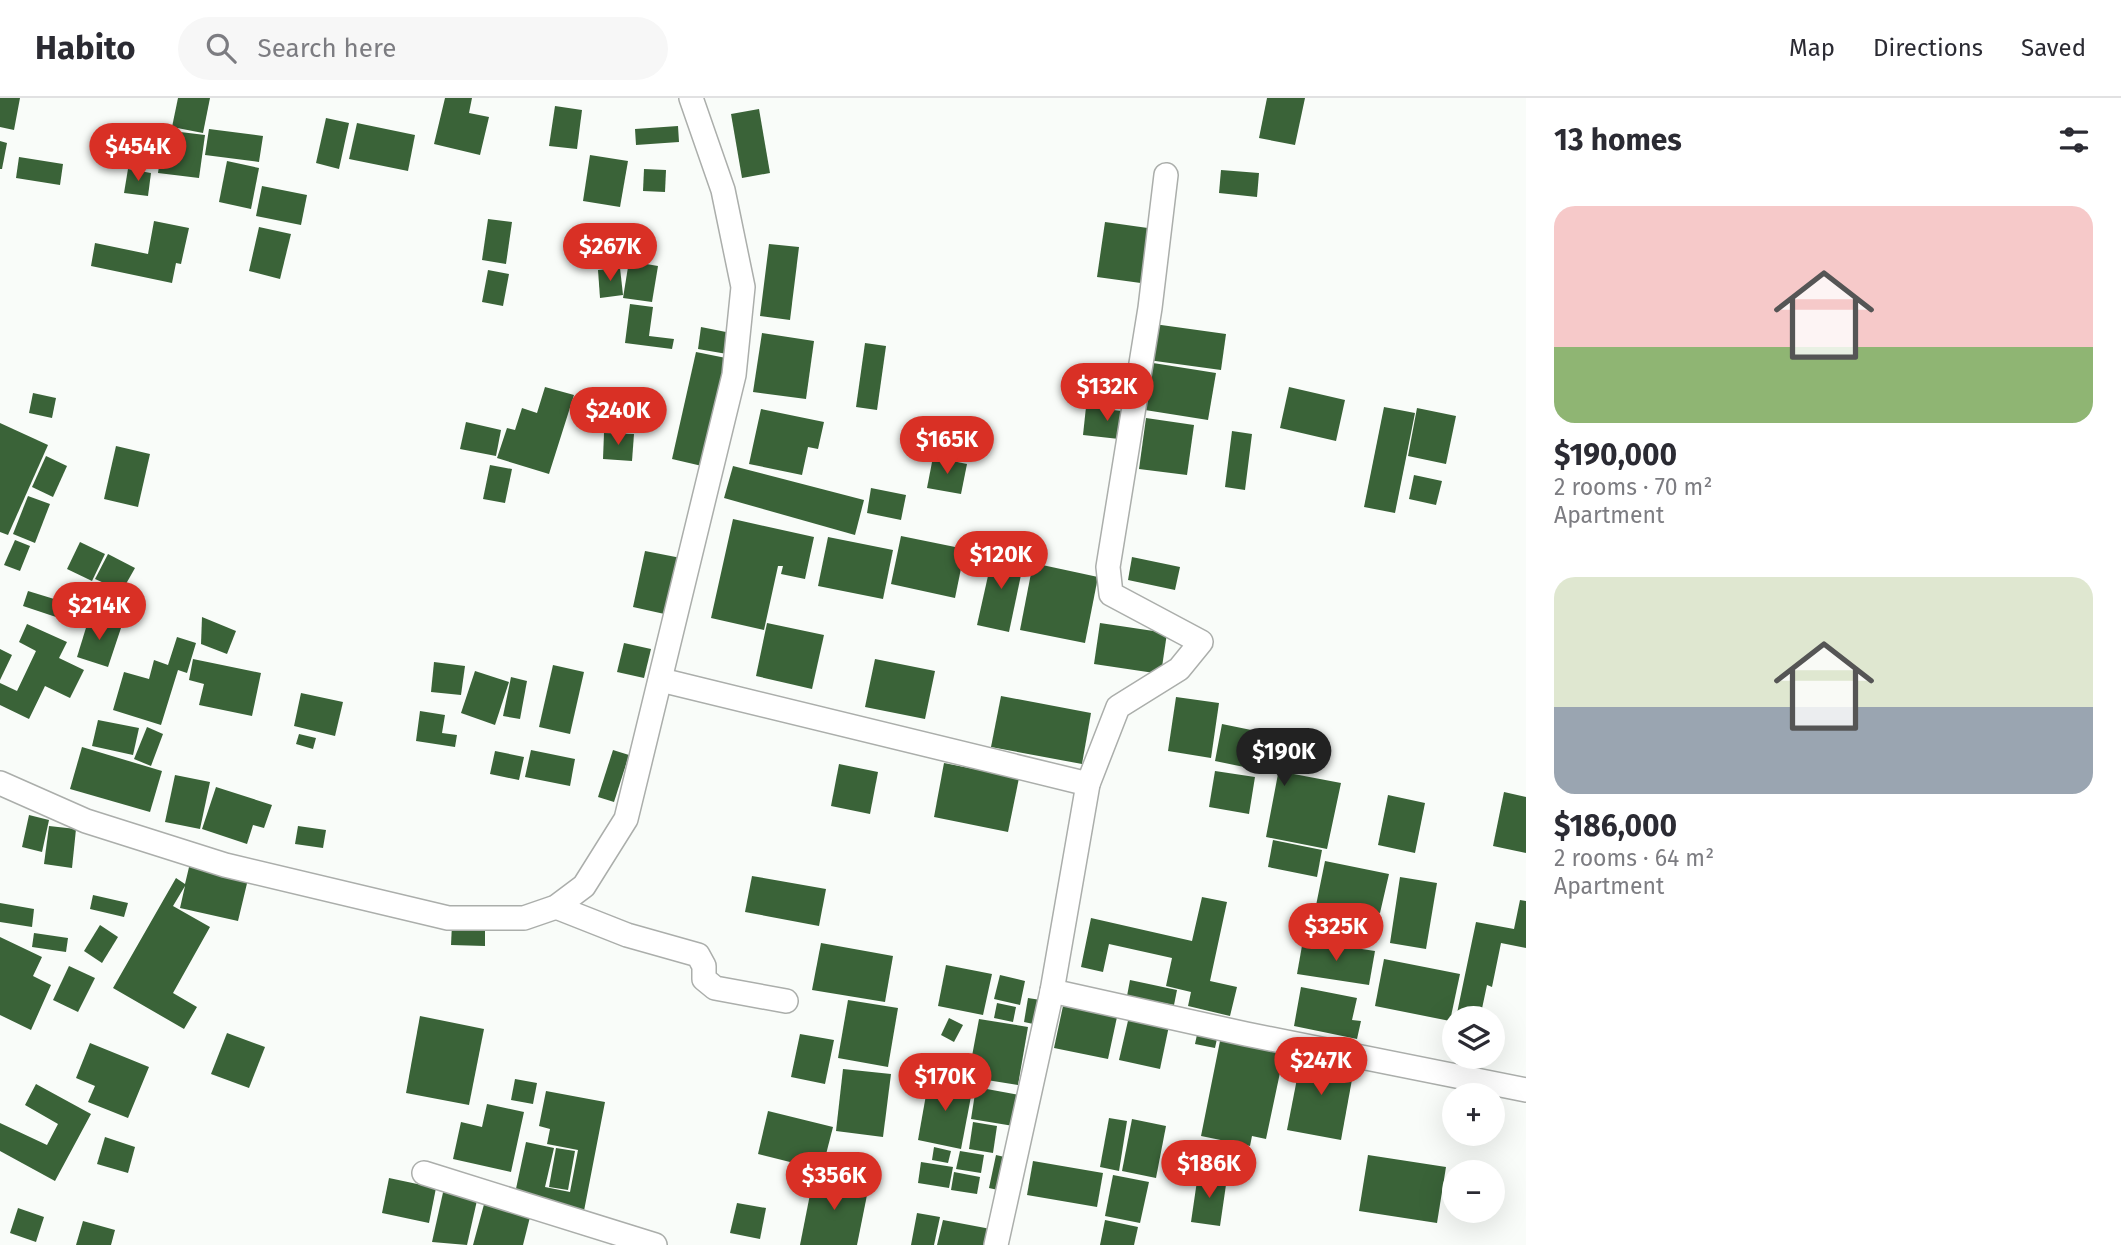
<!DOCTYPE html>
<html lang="en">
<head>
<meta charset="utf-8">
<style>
  :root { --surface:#fff; --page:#f7f7f7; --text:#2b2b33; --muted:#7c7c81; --line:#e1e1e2; --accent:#d93025 }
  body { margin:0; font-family:"Fira Sans",sans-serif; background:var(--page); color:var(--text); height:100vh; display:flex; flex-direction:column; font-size:26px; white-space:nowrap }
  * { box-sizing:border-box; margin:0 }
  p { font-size:23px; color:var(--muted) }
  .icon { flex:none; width:38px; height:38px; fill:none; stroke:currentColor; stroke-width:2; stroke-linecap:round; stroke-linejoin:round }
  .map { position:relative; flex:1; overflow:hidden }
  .side { display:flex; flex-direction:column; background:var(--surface); width:595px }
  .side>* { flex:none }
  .tools { position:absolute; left:1442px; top:908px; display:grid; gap:14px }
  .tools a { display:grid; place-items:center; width:63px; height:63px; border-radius:50%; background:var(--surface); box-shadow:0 7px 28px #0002; font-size:35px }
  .price { position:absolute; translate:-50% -60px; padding:0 16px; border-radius:24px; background:var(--accent); color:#fff; font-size:23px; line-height:46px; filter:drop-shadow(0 2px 4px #0008) }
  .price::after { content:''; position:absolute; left:50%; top:42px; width:21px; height:16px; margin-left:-10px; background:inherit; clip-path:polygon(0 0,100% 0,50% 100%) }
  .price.on { background:#222; color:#fff }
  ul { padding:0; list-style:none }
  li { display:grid; align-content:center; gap:14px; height:371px; padding:0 28px }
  li span { display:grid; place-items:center; height:217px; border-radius:21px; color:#555 }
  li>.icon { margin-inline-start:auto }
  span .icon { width:126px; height:126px; fill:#fffc; stroke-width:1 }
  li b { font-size:30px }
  h2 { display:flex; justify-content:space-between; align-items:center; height:84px; padding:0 28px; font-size:30px }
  header { display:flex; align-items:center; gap:42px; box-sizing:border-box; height:98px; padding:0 35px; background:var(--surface); border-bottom:2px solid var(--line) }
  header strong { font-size:33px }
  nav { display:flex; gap:38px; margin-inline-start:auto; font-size:24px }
  .search { width:490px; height:63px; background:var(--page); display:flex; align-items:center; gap:18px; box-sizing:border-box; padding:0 24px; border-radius:38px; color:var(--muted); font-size:26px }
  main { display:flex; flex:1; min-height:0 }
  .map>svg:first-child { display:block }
  .building { fill:#3a6338 }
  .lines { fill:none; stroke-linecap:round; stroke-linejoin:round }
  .minor-casing { stroke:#abaeab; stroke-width:26 }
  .minor { stroke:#fff; stroke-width:23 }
</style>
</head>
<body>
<header>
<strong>Habito</strong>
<div class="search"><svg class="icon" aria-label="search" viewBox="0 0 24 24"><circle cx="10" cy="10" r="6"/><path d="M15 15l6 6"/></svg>Search here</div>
<nav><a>Map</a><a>Directions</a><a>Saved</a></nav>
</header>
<main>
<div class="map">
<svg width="1526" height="1147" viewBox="0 0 1526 1147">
  <rect width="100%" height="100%" fill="#f9fcf9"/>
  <g class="building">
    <polygon points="0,0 20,0 14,32 0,29"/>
    <polygon points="178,0 210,0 203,35 172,29"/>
    <polygon points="445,0 472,0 469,15 489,19 480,57 434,46"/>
    <polygon points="1267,0 1305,0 1295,47 1259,40"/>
    <polygon points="555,8 582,12 577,51 549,48"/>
    <polygon points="759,11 770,75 742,80 731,16"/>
    <polygon points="326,20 349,25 339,71 316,65"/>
    <polygon points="357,25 415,37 408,73 349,61"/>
    <polygon points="678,28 679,44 636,47 635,31"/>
    <polygon points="209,31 263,38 259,64 205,57"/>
    <polygon points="164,32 205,37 199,80 158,75"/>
    <polygon points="127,33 144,36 137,71 119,68"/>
    <polygon points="0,43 7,45 2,71 0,71"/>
    <polygon points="590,57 628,63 620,109 583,103"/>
    <polygon points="19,59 63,66 60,87 16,80"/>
    <polygon points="227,63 259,70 251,111 219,104"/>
    <polygon points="128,71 151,75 148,98 124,95"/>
    <polygon points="644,71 666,72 665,94 643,93"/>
    <polygon points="1221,72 1259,75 1257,99 1219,95"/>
    <polygon points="262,88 307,97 301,127 256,118"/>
    <polygon points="488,121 512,124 506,166 482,162"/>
    <polygon points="154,123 189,130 181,166 176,165 172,185 91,168 95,145 148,156"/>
    <polygon points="1105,124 1155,131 1148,186 1097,179"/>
    <polygon points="259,129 291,136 280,181 249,173"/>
    <polygon points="769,146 799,149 790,222 760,218"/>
    <polygon points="629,163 658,168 652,204 623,200"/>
    <polygon points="620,170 623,197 600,200 598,172"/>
    <polygon points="488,172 509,176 503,208 482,204"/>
    <polygon points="630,206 653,209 649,238 674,241 672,251 625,245"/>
    <polygon points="1154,226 1226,236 1221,272 1148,262"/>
    <polygon points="701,229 731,235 727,256 698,251"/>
    <polygon points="762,235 814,243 806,301 753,294"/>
    <polygon points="865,245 886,248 877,312 856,309"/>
    <polygon points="696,254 726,260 702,368 672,361"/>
    <polygon points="1153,265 1216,275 1208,322 1145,312"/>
    <polygon points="545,289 574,297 549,376 497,360 507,330 515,332 522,310 537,315"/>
    <polygon points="1289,289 1345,302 1336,343 1280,330"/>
    <polygon points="33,295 56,300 52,320 29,315"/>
    <polygon points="1086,309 1131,314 1128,342 1083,337"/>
    <polygon points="1384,309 1415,315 1395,415 1364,409"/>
    <polygon points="1417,310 1456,318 1446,366 1408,358"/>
    <polygon points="761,311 824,324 818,351 808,349 802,377 749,366"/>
    <polygon points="1146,320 1194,327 1187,377 1139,371"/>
    <polygon points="466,324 501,332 496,358 460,351"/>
    <polygon points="0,325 48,347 8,437 0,434"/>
    <polygon points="1232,333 1252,336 1245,392 1225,389"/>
    <polygon points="604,335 634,336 632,363 603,361"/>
    <polygon points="116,348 150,356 138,409 104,401"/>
    <polygon points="46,358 67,368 53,399 32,389"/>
    <polygon points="933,359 967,366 961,396 927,390"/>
    <polygon points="490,367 512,371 505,405 483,401"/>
    <polygon points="733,368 864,402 855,437 724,400"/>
    <polygon points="1414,377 1442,383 1436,407 1409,401"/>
    <polygon points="871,390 906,397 901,422 867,415"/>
    <polygon points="28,398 50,406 35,445 13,436"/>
    <polygon points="733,421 814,439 805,481 781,476 783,468 778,468 764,532 711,520"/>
    <polygon points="901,438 965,451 955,500 891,486"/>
    <polygon points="828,439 893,452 883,501 818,488"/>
    <polygon points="15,442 30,448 20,473 4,467"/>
    <polygon points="80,444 105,456 92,483 67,471"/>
    <polygon points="994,451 1025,458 1009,534 977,527"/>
    <polygon points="645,453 681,460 669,517 633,509"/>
    <polygon points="108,456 135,470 122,493 95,481"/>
    <polygon points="1132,459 1180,469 1175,492 1128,482"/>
    <polygon points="1033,465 1098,479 1085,545 1020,532"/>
    <polygon points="90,486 113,498 108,507 85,495"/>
    <polygon points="28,493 64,504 59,520 23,508"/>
    <polygon points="122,493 142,504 132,524 111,514"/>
    <polygon points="202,519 236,533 227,556 201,546"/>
    <polygon points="89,520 121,530 108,569 77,559"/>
    <polygon points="767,525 824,537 812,591 756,578"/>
    <polygon points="1100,525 1167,535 1161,576 1094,566"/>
    <polygon points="27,526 67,544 59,560 84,572 70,600 45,588 29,621 0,607 0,585 17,593 36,553 19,544"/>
    <polygon points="177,539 196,545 187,575 178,572 161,627 113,612 124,574 149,581 154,562 168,567"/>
    <polygon points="624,545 651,551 644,580 617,574"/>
    <polygon points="0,551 12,557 0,582"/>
    <polygon points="193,561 261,575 252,618 199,607 204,586 189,582"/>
    <polygon points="875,561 935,573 925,621 865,609"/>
    <polygon points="434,564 465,568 461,597 431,594"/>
    <polygon points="553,567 584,574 570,636 539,629"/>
    <polygon points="475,573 509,584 495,627 461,615"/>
    <polygon points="511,579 527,583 520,621 503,618"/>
    <polygon points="301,595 343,604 335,638 294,628"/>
    <polygon points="1001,598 1091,615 1082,666 991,649"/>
    <polygon points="1176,599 1219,605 1211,660 1168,653"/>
    <polygon points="420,613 445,617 442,635 457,637 455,649 416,643"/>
    <polygon points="98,622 139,630 133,657 92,648"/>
    <polygon points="1222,626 1285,639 1278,673 1341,685 1327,751 1266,739 1278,676 1215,663"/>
    <polygon points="147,629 163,636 151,668 134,661"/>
    <polygon points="299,636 316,640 313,651 296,646"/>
    <polygon points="82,649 162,673 150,714 70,691"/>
    <polygon points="531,652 575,661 570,688 525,679"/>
    <polygon points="613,652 629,657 614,704 598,699"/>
    <polygon points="495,653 524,659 519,682 490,676"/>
    <polygon points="944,665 1019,680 1008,734 934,719"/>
    <polygon points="839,666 878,674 870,716 831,708"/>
    <polygon points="1215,673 1255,679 1249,716 1209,709"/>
    <polygon points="175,677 210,684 200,731 165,724"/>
    <polygon points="216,689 272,707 264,730 253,727 247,746 202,731"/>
    <polygon points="1504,694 1526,699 1526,755 1493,748"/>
    <polygon points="1388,697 1425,705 1415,755 1378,747"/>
    <polygon points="29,717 49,722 42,754 22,749"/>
    <polygon points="49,728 76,731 72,770 44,766"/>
    <polygon points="298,728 326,732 323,750 295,746"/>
    <polygon points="1273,742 1322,752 1317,779 1268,769"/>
    <polygon points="1325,763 1389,776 1380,815 1350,809 1343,844 1310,837"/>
    <polygon points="190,765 249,777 238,823 180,810 185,788 173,808 210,829 173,895 197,909 184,931 113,890 176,780 185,786"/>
    <polygon points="752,778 826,791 819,828 745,814"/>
    <polygon points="1400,779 1437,785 1426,851 1390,845"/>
    <polygon points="93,797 128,805 124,819 90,811"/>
    <polygon points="1202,799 1227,804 1210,883 1237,889 1230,918 1188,908 1191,894 1166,888 1172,860 1109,846 1103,874 1081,869 1091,820 1192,843"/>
    <polygon points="1520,802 1526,803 1526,850 1501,845 1492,889 1487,887 1480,920 1456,920 1476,824 1514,831"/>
    <polygon points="0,805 34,811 32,829 0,824"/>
    <polygon points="452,826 485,827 485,848 451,847"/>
    <polygon points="100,827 118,839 102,865 84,853"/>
    <polygon points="34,835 68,840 66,854 32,849"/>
    <polygon points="0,839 42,859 33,878 51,887 31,932 0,917"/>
    <polygon points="1303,842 1375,853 1369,887 1297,876"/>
    <polygon points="821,845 893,858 885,904 812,892"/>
    <polygon points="1384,861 1460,876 1450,923 1375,908"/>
    <polygon points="946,867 992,876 983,917 938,908"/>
    <polygon points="69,868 95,880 78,914 53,902"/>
    <polygon points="1000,877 1025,883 1020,907 994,901"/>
    <polygon points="1130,882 1177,892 1174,907 1127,898"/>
    <polygon points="1301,889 1357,900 1352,922 1361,923 1357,941 1294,928"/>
    <polygon points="1028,900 1047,903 1043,928 1024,924"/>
    <polygon points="848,902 898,910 888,969 838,960"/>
    <polygon points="997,905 1016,909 1013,924 994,920"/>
    <polygon points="1063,908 1117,919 1108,961 1054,950"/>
    <polygon points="1130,914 1170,923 1160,971 1119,962"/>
    <polygon points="420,918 484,931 469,1007 406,995"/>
    <polygon points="949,920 963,927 954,944 941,937"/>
    <polygon points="979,921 1028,929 1018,987 968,979"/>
    <polygon points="1198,932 1218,936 1215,950 1195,946"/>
    <polygon points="227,935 265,949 249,990 211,976"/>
    <polygon points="800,936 834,942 825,986 791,979"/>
    <polygon points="1221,938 1285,951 1266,1041 1252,1038 1250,1048 1201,1038"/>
    <polygon points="90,945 149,969 128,1020 88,1004 95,988 76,980"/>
    <polygon points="1302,955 1355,965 1341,1042 1287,1032"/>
    <polygon points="843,971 891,976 883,1039 836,1033"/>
    <polygon points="929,980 973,988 961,1051 918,1042"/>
    <polygon points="515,981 537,985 533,1006 511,1002"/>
    <polygon points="36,986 91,1016 55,1083 0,1053 0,1025 47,1047 58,1026 25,1007"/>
    <polygon points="976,989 1025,998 1019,1029 971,1021"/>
    <polygon points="546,993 605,1004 583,1118 514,1100 526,1044 554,1050 545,1089 570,1094 578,1052 547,1046 550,1031 539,1028"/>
    <polygon points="487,1006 524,1014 511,1074 453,1061 461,1024 482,1029"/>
    <polygon points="768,1013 833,1029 822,1072 758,1056"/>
    <polygon points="1109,1020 1127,1023 1119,1073 1100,1069"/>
    <polygon points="1132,1021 1166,1028 1156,1080 1122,1073"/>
    <polygon points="973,1024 997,1028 993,1055 969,1051"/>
    <polygon points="105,1039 135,1049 128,1075 97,1066"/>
    <polygon points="934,1049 951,1053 948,1065 932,1062"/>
    <polygon points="556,1050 575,1053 568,1092 549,1089"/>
    <polygon points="960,1053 984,1057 981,1075 956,1071"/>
    <polygon points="996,1057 1013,1061 1007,1094 989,1090"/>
    <polygon points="1368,1057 1446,1069 1437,1125 1359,1113"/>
    <polygon points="1033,1063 1103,1075 1097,1109 1027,1097"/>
    <polygon points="921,1064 953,1069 949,1090 918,1085"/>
    <polygon points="954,1074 980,1079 977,1096 951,1092"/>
    <polygon points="814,1076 869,1087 857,1147 800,1147"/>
    <polygon points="1198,1076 1227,1080 1220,1128 1191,1124"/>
    <polygon points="1113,1077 1149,1084 1140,1125 1105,1118"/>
    <polygon points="389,1080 436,1090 429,1125 382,1115"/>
    <polygon points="444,1090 478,1098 467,1147 432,1144"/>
    <polygon points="486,1099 532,1111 523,1147 473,1147"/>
    <polygon points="737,1105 766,1110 760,1141 730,1135"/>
    <polygon points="18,1110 44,1119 36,1144 10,1135"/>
    <polygon points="917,1115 940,1119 934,1147 911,1147"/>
    <polygon points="943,1122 996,1132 993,1147 937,1147"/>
    <polygon points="1105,1122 1138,1129 1134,1147 1100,1147"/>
    <polygon points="83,1123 115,1132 111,1147 76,1147"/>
  </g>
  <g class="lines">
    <g class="minor-casing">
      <g id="minor">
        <polyline points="661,582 1088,686"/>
        <polyline points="0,685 86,723 225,767 448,820 524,820 556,809 584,788 626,721 734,277 743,189 723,92 691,0"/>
        <polyline points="556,809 627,837 698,857 704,868 704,881 715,890 786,903"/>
        <polyline points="1052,893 1246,936 1526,992"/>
        <polyline points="424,1075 655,1147"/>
        <polyline points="996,1147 1052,893 1088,686 1118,609 1179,571 1201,544 1111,496 1108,469 1150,210 1166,77"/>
      </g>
    </g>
    <use href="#minor" class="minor"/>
  </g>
</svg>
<div class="tools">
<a><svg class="icon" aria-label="layers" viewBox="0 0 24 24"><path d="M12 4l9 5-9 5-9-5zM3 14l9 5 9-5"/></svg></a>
<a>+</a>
<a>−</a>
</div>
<b class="price" style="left:138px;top:85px">$454K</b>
<b class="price" style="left:610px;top:185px">$267K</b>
<b class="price" style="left:1107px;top:325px">$132K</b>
<b class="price" style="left:618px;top:349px">$240K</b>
<b class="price" style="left:947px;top:378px">$165K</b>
<b class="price" style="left:1001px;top:493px">$120K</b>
<b class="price" style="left:99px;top:544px">$214K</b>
<b class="price on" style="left:1284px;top:690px">$190K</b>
<b class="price" style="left:1336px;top:865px">$325K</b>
<b class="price" style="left:1321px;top:999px">$247K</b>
<b class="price" style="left:945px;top:1015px">$170K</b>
<b class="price" style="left:1209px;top:1102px">$186K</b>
<b class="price" style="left:834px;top:1114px">$356K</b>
</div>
<section class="side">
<h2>13 homes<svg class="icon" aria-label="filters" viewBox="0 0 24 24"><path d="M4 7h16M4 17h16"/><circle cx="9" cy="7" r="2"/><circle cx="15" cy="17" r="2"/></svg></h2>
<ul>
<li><span style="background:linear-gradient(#f6c9c9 65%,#8fb573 0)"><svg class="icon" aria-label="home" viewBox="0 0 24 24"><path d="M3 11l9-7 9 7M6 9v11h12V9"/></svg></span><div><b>$190,000</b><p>2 rooms · 70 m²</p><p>Apartment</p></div></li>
<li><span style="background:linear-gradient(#dfe7d0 60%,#9aa5b1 0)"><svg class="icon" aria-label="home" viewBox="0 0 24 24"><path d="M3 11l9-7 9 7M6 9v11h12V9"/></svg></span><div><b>$186,000</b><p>2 rooms · 64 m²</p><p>Apartment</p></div></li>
</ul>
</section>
</main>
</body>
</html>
